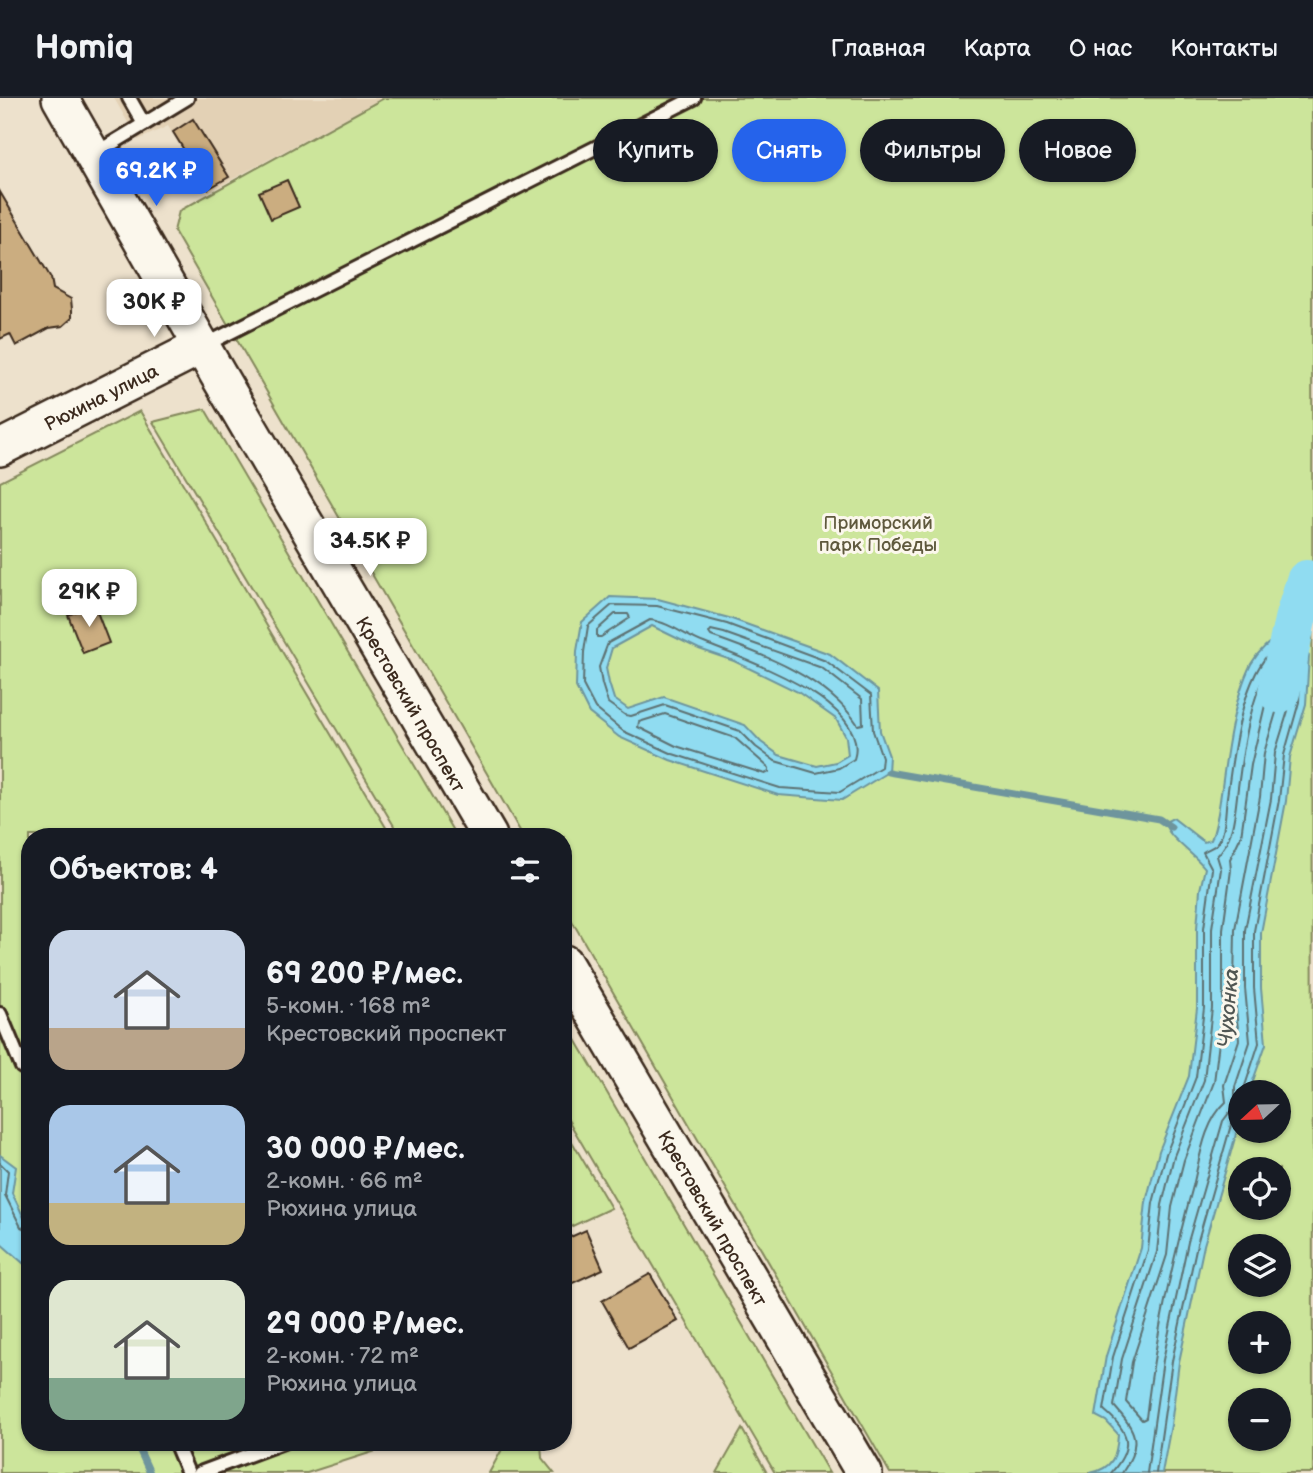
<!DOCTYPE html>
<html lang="ru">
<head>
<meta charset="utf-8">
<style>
  :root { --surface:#171b24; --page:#20242c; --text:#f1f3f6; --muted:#9ea1a6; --line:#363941; --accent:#2563eb }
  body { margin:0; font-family:"Balsamiq Sans",sans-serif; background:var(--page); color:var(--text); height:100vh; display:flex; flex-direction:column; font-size:26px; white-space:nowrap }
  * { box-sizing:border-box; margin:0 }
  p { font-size:23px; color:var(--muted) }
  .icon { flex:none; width:38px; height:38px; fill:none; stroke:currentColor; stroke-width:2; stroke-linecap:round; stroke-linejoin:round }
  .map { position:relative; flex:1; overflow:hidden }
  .drawer { position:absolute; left:21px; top:730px; width:551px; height:623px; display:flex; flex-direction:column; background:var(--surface); border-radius:28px; box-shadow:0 2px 5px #0004 }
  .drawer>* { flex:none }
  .top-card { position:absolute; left:593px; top:21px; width:614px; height:63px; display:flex; gap:14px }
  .needle { width:46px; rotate:248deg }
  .tools { position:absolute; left:1228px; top:982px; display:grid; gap:14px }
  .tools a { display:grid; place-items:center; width:63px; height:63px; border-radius:50%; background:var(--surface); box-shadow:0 2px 5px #0004; font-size:35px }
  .price { position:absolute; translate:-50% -60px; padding:0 16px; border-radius:14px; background:#fff; color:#222; font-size:23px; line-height:46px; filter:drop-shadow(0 2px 4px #0008) }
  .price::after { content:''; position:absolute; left:50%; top:42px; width:21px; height:16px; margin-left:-10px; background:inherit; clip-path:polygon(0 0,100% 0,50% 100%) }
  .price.current { background:var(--accent); color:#fff }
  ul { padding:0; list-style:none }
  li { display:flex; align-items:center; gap:21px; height:175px; padding:0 28px }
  li span { display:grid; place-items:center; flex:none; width:196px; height:140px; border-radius:21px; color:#555 }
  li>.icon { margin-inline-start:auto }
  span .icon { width:84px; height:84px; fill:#fffc; stroke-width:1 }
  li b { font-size:30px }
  h2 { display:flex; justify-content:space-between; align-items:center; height:84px; padding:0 28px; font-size:30px }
  .tag { padding:0 24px; border-radius:32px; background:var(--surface); box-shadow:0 2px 5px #0004; font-size:24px; line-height:63px }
  .tag.current { background:var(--accent); color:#fff }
  header { display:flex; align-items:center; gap:42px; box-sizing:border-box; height:98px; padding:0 35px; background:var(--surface); border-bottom:2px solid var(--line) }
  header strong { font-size:33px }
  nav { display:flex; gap:38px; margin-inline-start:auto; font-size:24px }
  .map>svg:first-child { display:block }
  .built { fill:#e3d1b5 }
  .green { fill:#cce59b; stroke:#84885c; stroke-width:2; fill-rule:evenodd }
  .water { fill:#90dcf1; stroke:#6e959d; stroke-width:2; fill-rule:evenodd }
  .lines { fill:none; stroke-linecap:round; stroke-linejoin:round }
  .shore { stroke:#5d7172; stroke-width:2 }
  .stream { stroke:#6e959d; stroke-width:7 }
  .river { stroke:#90dcf1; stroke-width:42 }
  .building { fill:#cbad80; stroke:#3b2a1e; stroke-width:2 }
  .lane-casing { stroke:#3b2a1e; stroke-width:18 }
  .secondary-casing { stroke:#3b2a1e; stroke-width:40 }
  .lane { stroke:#fbf7ec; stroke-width:12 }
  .secondary { stroke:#fbf7ec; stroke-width:35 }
  .labels { text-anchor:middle; stroke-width:6; stroke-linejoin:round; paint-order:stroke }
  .street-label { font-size:19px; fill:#3b2a1e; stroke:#fbf7ec }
  .park-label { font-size:19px; fill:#5f593d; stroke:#fbf7ec }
  .water-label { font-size:21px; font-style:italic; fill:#505653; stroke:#fbf7ec }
</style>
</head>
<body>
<header>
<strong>Homiq</strong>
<nav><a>Главная</a><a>Карта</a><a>О нас</a><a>Контакты</a></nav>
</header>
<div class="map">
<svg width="1313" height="1375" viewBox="0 0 1313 1375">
  <rect width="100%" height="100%" fill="#ede1cc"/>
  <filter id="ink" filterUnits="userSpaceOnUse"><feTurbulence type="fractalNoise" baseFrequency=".0143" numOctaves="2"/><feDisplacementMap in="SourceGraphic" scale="14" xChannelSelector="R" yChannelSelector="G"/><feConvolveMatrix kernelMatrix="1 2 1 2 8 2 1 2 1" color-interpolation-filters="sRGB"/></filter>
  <g filter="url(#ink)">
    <polygon class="built" points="114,0 382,0 209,94 168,28 138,42"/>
    <g class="green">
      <path d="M 384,0 L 1312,0 L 1313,1375 L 890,1375 L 564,809 L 564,738 L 523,738 L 174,133 L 179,113 ZM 1241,994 L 1279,994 L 1279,1032 L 1241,1032 ZM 1241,1071 L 1279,1071 L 1279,1110 L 1241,1110 ZM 1241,1148 L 1279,1148 L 1279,1186 L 1241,1186 ZM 1241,1225 L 1279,1225 L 1279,1264 L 1241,1264 ZM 1241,1302 L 1279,1302 L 1279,1340 L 1241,1340 Z"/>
      <polygon points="205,311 456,738 400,738 153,324"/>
      <polygon points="140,313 391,738 30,738 30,1344 404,1344 307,1375 0,1375 0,384"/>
      <polygon points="564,921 829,1375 775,1375 564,1015"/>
      <polygon points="564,1030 611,1110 564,1132"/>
      <polygon points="742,1331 767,1375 717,1375"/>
      <polygon points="506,1344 541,1344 542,1360 554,1375 489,1375"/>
    </g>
    <g class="water">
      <path d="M 610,499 L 658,501 L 729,520 L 830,556 L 878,593 L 880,633 L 889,658 L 888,674 L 842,702 L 778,697 L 670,662 L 619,639 L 589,615 L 576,589 L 577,553 L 582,524 ZM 652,528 L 699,551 L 734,563 L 798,594 L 836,621 L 846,639 L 848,657 L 836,664 L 817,668 L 779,657 L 761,644 L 745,627 L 664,599 L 628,611 L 614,601 L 609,585 L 606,570 L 612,550 Z"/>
      <path d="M 1282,536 L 1292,538 L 1301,546 L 1309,558 L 1306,606 L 1290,659 L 1286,703 L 1261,835 L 1261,890 L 1266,946 L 1249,994 L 1241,994 L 1241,1019 L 1204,1147 L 1179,1264 L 1171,1327 L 1162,1375 L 1090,1375 C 1113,1371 1117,1357 1118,1336 L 1106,1323 L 1096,1318 L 1106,1258 L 1141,1150 L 1146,1104 L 1159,1053 L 1189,978 L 1197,910 L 1197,830 L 1200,792 L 1205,770 C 1195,756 1166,739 1165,724 L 1173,720 L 1204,744 L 1211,742 C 1218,725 1219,707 1222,689 C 1227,651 1234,600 1251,566 C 1259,552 1269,544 1282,536 Z"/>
      <polygon points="0,1057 16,1069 12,1095 30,1132 30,1171 0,1145"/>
    </g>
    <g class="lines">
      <g class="shore">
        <polygon points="612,507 657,508 727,526 826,563 871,597 873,633 882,659 881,669 840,694 780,690 673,656 623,633 595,610 583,587 584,554 588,528"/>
        <polygon points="615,516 628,516 630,520 601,539 597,539 597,532"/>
        <path d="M 650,522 C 669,524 687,539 704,545 C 742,560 872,604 854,661 L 839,670 L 816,675 L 775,663 L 756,649 L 740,633 L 665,607 L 631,618 L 625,617 L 608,605 L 602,586 L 599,569 L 608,545 Z"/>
        <path d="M 711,532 L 724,535 L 822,570 L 862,601 L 863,626 L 858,627 C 827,580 763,556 711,538 L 709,535 Z"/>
        <path d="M 1278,578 L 1281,581 L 1280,601 L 1264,655 L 1260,699 L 1235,831 L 1234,891 L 1239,942 L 1224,987 L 1226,1004 C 1204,1024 1200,1060 1193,1088 C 1172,1164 1155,1241 1146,1320 L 1142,1322 L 1126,1304 L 1132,1264 L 1167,1157 L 1172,1109 L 1184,1062 L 1214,984 L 1223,912 L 1223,831 L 1231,772 L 1230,761 L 1241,738 L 1251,667 L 1265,607 L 1275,580 Z"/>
        <polygon points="665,616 735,640 769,670 769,674 765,676 676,648 638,629 639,624"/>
        <polyline points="0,1065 8,1073 5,1097 21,1129 30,1133"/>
        <path d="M 1111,1375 C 1135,1348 1129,1333 1104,1312 L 1113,1259 L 1148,1152 L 1153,1105 L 1166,1056 L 1196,979 L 1204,910 L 1204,830 L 1212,771 L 1203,754 C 1207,751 1213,750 1217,746 C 1226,735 1225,713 1227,699 C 1233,658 1242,562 1285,544 L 1296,551 L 1301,560 L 1299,604 L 1284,657 L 1279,702 L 1254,833 L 1254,890 L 1259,945 L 1243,994"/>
        <path d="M 1122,1375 C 1143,1344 1136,1333 1114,1308 L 1122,1261 L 1157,1154 L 1162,1107 L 1174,1058 L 1204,982 L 1212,910 L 1212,830 L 1221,771 L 1217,758 C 1236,739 1235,708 1239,682 C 1243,651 1255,567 1285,554 L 1293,563 L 1291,603 L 1275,655 L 1271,701 L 1245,832 L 1245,890 L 1250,944 L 1235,989 L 1235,998 L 1241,1006"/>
        <polyline points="1147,1375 1163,1262 1188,1144 1223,1023 1229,1015 1241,1012"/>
        <polyline points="1156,1375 1172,1263 1197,1146 1231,1027 1235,1022 1241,1021"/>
      </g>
      <g class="stream">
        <polyline points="888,674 1159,721 1171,729"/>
        <polyline points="136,1344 150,1375"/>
      </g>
      <polyline class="river" points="1279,594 1295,522 1307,483"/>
    </g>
    <g class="building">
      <polygon points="193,21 229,79 208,91 173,34"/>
      <polygon points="287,82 299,109 271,121 259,94"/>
      <polygon points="0,94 51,180 53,191 71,201 72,211 72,220 63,228 49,230 16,248 10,236 0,241"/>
      <polygon points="94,506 109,545 83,555 68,517"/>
      <polygon points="586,1132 603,1171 564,1189 564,1142"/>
      <polygon points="650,1176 678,1223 629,1250 602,1203"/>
    </g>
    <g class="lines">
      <g class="lane-casing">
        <g id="lane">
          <polyline points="129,0 144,26"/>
          <polyline points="93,57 187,0"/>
          <polyline points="203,248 694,0"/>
          <polyline points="0,916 22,969 30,966"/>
          <polyline points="175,1344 188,1375"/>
          <polyline points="200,1375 283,1344"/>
        </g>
      </g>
      <g class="secondary-casing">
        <g id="secondary">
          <polyline points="60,0 217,275 489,738"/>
          <polyline points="0,350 202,248"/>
          <polyline points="564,865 864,1375"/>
        </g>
      </g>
      <use href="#lane" class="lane"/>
      <use href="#secondary" class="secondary"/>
    </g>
  </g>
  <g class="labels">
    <g class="street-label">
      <text transform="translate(101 299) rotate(-27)" y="7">Рюхина улица</text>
      <text transform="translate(411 606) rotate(60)" y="7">Крестовский проспект</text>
      <text transform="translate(713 1120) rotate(60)" y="7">Крестовский проспект</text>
    </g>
    <g class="park-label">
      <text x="878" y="431">Приморский<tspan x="878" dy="22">парк Победы</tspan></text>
    </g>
    <g class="water-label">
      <text transform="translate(1228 910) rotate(-85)" y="7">Чухонка</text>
    </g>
  </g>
</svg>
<div class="tools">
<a><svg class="needle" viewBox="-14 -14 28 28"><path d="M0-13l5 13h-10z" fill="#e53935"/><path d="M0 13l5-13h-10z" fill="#9ea1a6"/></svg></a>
<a><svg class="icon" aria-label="locate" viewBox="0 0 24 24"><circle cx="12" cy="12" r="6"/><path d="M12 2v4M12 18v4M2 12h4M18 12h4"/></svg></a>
<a><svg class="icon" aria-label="layers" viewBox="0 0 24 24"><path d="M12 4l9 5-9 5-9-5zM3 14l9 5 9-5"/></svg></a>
<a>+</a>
<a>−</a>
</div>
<b class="price current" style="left:156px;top:110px">69.2K ₽</b>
<b class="price" style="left:154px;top:241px">30K ₽</b>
<b class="price" style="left:370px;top:480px">34.5K ₽</b>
<b class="price" style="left:89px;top:531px">29K ₽</b>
<div class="top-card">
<a class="tag">Купить</a>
<a class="tag current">Снять</a>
<a class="tag">Фильтры</a>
<a class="tag">Новое</a>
</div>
<section class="drawer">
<h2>Объектов: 4<svg class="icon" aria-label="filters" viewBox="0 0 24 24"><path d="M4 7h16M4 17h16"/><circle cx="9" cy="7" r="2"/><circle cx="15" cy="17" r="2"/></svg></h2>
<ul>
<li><span style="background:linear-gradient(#c9d6e8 70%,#b9a48a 0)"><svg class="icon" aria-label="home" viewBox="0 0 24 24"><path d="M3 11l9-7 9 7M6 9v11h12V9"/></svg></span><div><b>69 200 ₽/мес.</b><p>5-комн. · 168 m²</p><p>Крестовский проспект</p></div></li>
<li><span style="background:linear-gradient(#a9c7e8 70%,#c2b280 0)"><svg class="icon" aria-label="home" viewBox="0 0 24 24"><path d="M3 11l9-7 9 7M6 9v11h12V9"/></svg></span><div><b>30 000 ₽/мес.</b><p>2-комн. · 66 m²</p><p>Рюхина улица</p></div></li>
<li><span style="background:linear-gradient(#dfe7d0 70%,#7fa58c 0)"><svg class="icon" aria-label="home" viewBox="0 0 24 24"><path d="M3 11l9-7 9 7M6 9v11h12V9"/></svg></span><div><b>29 000 ₽/мес.</b><p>2-комн. · 72 m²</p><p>Рюхина улица</p></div></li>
</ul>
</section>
</div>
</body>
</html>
